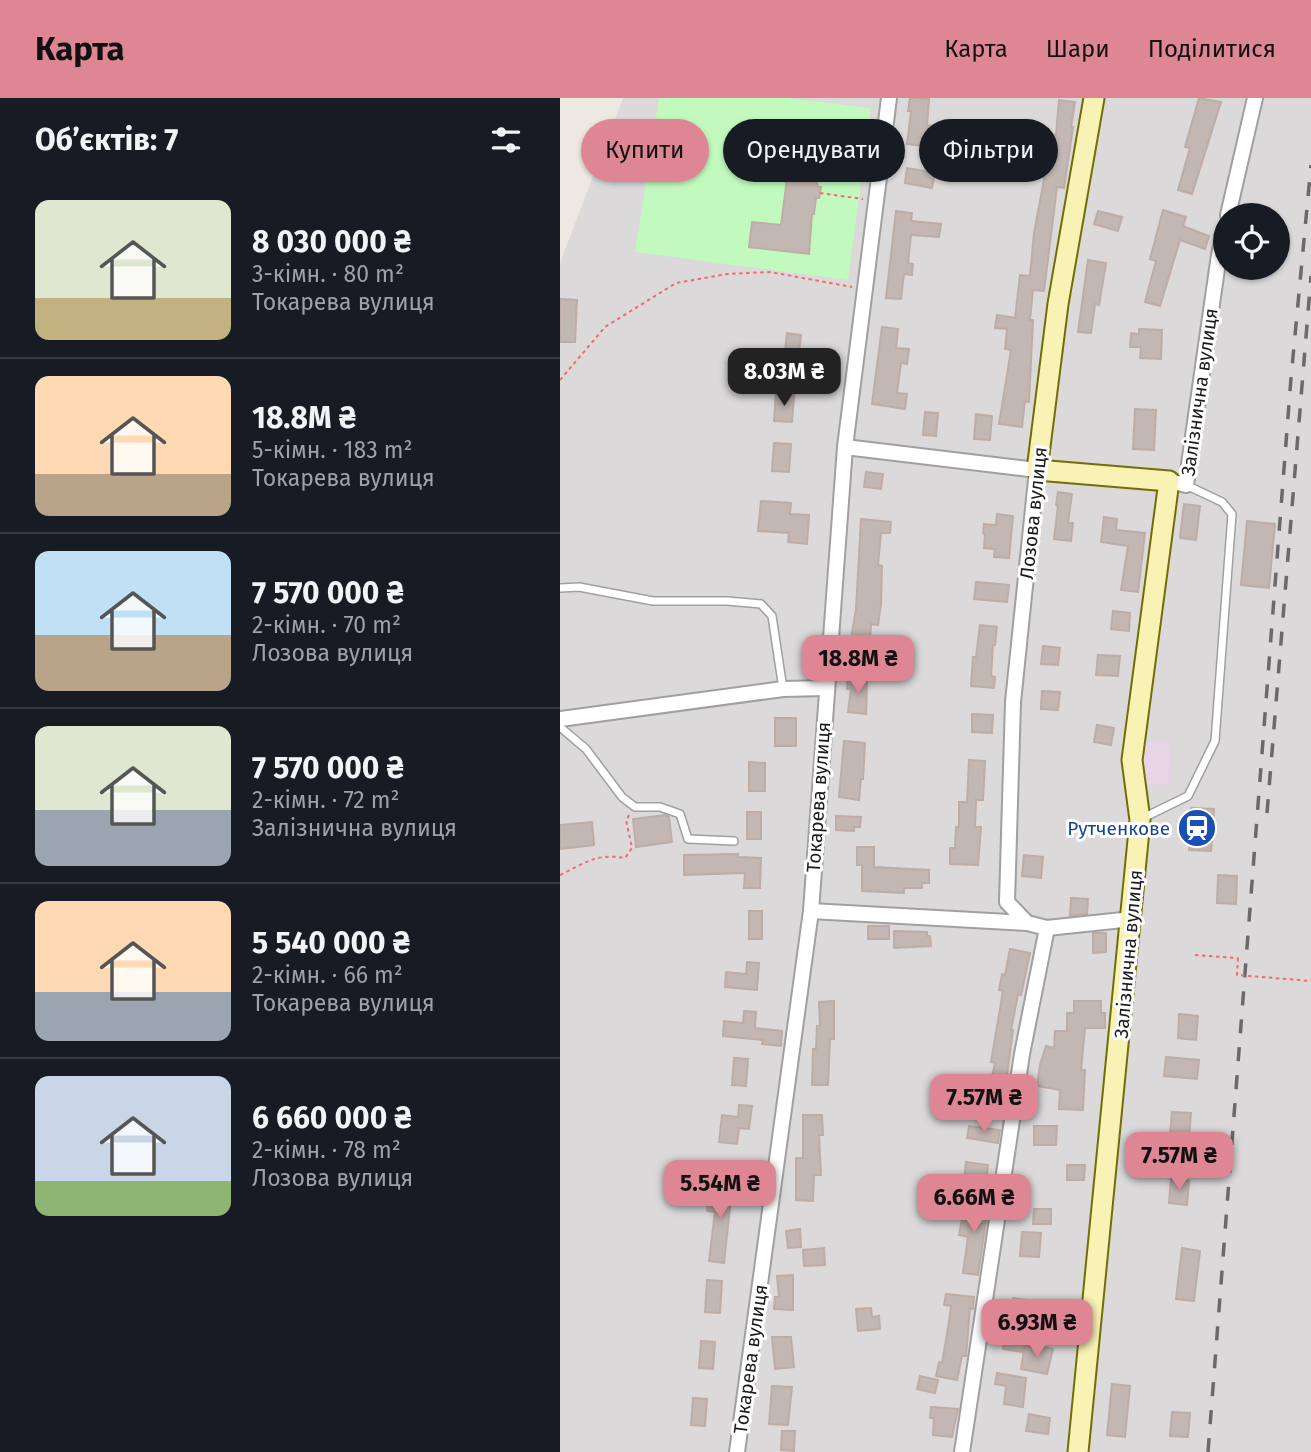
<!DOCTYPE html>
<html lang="uk">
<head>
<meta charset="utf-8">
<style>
  :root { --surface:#171b24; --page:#20242c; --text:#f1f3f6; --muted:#9ea1a6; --line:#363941; --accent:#df8695 }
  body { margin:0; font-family:"Fira Sans",sans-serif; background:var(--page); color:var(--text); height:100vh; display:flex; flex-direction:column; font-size:26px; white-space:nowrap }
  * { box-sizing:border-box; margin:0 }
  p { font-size:23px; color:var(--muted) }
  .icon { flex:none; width:38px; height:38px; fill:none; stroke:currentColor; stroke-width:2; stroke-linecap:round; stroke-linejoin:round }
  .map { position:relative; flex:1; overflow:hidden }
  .drawer { display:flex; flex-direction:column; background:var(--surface); width:560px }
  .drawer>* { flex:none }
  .hud { position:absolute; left:21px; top:21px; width:625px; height:63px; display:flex; gap:14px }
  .controls { position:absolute; left:653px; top:105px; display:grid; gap:14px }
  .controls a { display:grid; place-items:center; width:77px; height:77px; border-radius:50%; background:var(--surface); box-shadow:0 2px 5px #0004; font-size:35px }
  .price { position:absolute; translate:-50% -60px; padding:0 16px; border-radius:14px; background:var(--accent); color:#111; font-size:23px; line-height:46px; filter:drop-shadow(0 2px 4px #0008) }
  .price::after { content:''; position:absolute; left:50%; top:42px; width:21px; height:16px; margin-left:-10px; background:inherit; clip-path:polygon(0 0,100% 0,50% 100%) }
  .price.on { background:#222; color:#fff }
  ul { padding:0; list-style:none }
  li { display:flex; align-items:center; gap:21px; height:175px; padding:0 35px }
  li+li { border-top:2px solid var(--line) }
  li span { display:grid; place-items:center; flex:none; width:196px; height:140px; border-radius:14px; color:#555 }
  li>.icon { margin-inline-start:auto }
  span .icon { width:84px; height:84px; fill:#fffc; stroke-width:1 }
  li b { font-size:30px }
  h2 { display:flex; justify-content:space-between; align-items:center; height:84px; padding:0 35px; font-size:30px }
  .pill { padding:0 24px; border-radius:32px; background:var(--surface); box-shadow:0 2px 5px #0004; font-size:24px; line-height:63px }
  .pill.on { background:var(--accent); color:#111 }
  header { display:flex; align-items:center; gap:42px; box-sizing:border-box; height:98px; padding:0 35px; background:var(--accent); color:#111 }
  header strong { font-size:33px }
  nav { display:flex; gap:38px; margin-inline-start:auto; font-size:24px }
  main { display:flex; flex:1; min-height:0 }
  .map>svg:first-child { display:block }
  .residential { fill:#dbd9da; fill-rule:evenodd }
  .industrial { fill:#e7d4e6 }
  .park { fill:#c2f9be }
  .building { fill:#c2b7b2; stroke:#bfaca5; stroke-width:2 }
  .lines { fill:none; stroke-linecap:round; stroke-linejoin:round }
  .service-casing { stroke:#a0a0a0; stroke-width:10 }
  .minor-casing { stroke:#a0a0a0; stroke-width:18 }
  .secondary-casing { stroke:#726e05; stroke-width:23 }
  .path { stroke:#f9686e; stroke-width:2; stroke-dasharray:3.5 3.5; stroke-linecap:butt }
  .service { stroke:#fff; stroke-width:7 }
  .minor { stroke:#fff; stroke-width:14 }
  .secondary { stroke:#f9f2b5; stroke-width:19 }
  .rail { stroke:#6a6a6a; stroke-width:3.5; stroke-dasharray:14 14; stroke-linecap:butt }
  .path-bridge { stroke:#f9686e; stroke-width:2; stroke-dasharray:3.5 3.5; stroke-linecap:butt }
  .labels { text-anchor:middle; stroke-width:6; stroke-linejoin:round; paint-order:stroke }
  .street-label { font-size:19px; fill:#1c1c1c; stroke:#fff }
  .transit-label { font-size:19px; fill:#164399; stroke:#fff; text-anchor:end }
</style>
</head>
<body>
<header>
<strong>Карта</strong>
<nav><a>Карта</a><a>Шари</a><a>Поділитися</a></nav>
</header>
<main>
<section class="drawer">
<h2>Об’єктів: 7<svg class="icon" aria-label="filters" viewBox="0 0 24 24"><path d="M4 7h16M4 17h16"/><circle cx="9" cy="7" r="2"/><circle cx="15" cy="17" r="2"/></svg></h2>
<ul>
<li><span style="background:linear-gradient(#dfe7d0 70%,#c2b280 0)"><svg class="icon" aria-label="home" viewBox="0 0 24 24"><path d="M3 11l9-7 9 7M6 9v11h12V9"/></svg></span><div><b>8 030 000 ₴</b><p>3-кімн. · 80 m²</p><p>Токарева вулиця</p></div></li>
<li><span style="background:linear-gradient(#ffd9b3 70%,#b9a48a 0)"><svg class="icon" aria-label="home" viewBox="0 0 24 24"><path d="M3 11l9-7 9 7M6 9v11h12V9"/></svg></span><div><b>18.8M ₴</b><p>5-кімн. · 183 m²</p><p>Токарева вулиця</p></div></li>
<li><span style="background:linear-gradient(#bfe0f5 60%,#b9a48a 0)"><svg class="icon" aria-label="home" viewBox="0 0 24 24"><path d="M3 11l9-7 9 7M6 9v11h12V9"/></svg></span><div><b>7 570 000 ₴</b><p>2-кімн. · 70 m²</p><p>Лозова вулиця</p></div></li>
<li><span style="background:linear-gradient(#dfe7d0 60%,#9aa5b1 0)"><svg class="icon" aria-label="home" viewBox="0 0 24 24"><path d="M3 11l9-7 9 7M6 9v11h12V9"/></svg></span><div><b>7 570 000 ₴</b><p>2-кімн. · 72 m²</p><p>Залізнична вулиця</p></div></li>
<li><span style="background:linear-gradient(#ffd9b3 65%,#9aa5b1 0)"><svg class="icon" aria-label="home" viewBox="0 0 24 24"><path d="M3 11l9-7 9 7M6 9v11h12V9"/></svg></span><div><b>5 540 000 ₴</b><p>2-кімн. · 66 m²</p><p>Токарева вулиця</p></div></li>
<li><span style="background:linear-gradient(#c9d6e8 75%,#8fb573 0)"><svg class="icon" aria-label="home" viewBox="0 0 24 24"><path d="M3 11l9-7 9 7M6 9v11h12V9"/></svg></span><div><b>6 660 000 ₴</b><p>2-кімн. · 78 m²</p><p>Лозова вулиця</p></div></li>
</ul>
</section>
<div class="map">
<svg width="751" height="1354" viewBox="0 0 751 1354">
  <rect width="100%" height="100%" fill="#eee8e2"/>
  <path class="residential" d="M 63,0 L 751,0 L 751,1354 L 0,1354 L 0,165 ZM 665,117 L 718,117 L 718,170 L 665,170 Z"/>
  <polygon class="industrial" points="584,644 610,644 609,687 582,686"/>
  <polygon class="park" points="99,0 230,0 311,10 288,182 75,154"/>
  <g class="building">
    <polygon points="350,0 369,1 367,27 376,28 374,49 347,46 351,13 348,13"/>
    <polygon points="639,0 661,4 632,96 618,92 630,50 625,49"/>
    <polygon points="499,2 515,4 511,29 513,29 504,90 497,89 484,193 473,192 470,222 473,222 469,304 465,303 462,329 439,326 451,252 445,251 447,231 435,230 437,217 455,220 460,177 470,178 474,135 488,60 475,58 478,35 496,37"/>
    <polygon points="239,39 266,42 264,57 260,57 257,85 258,89 261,89 260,95 259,100 256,100 254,116 252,116 249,156 189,149 192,124 221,127 227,81 237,82"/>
    <polygon points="347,70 375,75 372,90 345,85"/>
    <polygon points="603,112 626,119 623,128 649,138 645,151 620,142 600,208 585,204 596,163 590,161"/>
    <polygon points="336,113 352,115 351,123 381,126 379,139 351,137 348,165 353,166 352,177 344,176 341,201 326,200"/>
    <polygon points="538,113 562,119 558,133 534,126"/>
    <polygon points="528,162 546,165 539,207 535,206 531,235 518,234"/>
    <polygon points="0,201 17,202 15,244 0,244"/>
    <polygon points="322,229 338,231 336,250 349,251 347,266 341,265 337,295 347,296 345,311 312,306"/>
    <polygon points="579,231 602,232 601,261 580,260 581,249 570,249 571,235 579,236"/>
    <polygon points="227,235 241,237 237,273 223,272"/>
    <polygon points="216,295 234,297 232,324 214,323"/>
    <polygon points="575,311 596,312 594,352 573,351"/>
    <polygon points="365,314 378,315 376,338 363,337"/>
    <polygon points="416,316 432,318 430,342 414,341"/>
    <polygon points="214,345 231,346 229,374 212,373"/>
    <polygon points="306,374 323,376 321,391 304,389"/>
    <polygon points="498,394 512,396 508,425 513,425 511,443 494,441 498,408 496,407"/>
    <polygon points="201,403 231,405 230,416 249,417 247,446 228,444 229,435 198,433"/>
    <polygon points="624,406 640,408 636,442 620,440"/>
    <polygon points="437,416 453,418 449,460 434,459 435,451 424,450 425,436 423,435 424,426 436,427"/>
    <polygon points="544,419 557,421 556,432 585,435 578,494 561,492 568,448 541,444"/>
    <polygon points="301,421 331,424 330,435 321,435 318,467 322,468 321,506 318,527 311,526 310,548 290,547 296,511"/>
    <polygon points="687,423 715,426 709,490 681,487"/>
    <polygon points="416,484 449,487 447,504 414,501"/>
    <polygon points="553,513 570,515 569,533 551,531"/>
    <polygon points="420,527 437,529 435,547 433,547 431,578 435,579 434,590 411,588 413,559 416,559"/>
    <polygon points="483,548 500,550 498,567 481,566"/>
    <polygon points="538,557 560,558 558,578 536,577"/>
    <polygon points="288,578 307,580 306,616 288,614 291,591 287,591"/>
    <polygon points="482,593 500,594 498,612 481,611"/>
    <polygon points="412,616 433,617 432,635 412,634"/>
    <rect x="215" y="620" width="21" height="28"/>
    <polygon points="537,627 554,630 551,647 534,644"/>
    <polygon points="284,643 305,645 303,681 301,681 299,702 279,699"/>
    <polygon points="409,662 425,663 423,702 416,702 415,729 421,729 418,767 390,766 390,750 395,750 396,729 399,729 399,704 407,704"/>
    <polygon points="189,664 205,665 205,693 189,693"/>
    <polygon points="631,710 654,711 651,753 629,752"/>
    <rect x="187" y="714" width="14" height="27"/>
    <polygon points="105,717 109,719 112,744 76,749 73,721"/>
    <polygon points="276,718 301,719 300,729 294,729 294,733 276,732"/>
    <polygon points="32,724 34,747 0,751 0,727"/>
    <polygon points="297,749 314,749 314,769 369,772 369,785 362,785 362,790 344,790 344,795 302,793 302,767 297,767"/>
    <polygon points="178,756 178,759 201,760 200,790 184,790 185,775 124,777 124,757"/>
    <polygon points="464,757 483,759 481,780 462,778"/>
    <polygon points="658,777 677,778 676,806 657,805"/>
    <polygon points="511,800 528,801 527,816 510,818"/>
    <rect x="189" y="813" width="13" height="28"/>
    <rect x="308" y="828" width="21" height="13"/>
    <polygon points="334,833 367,834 367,838 370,838 371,848 334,850"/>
    <polygon points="533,835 546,835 546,854 533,855"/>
    <polygon points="450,851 470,855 461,897 458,896 451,932 453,932 447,976 449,977 442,1008 422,1004 424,991 429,992 435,965 431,964 443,893 439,892 442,876 445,877"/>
    <polygon points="187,864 199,865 197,892 165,889 166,874 186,876"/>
    <polygon points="274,903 274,941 270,941 268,987 252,987 253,951 256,951 257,928 260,928 259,904"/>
    <polygon points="514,903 541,903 541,915 545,915 545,930 525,930 521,972 525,972 523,1012 499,1011 500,992 477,988 480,967 486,948 494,950 495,933 507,933 507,915 514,915"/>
    <polygon points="184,913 196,914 195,930 222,933 221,948 202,946 203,942 163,938 164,923 183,925"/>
    <polygon points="619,916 638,918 636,942 618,940"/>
    <polygon points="606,959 639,962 637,981 604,978"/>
    <polygon points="174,960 188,961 186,988 172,987"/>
    <polygon points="179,1007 192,1008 189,1031 179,1030 177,1046 159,1044 162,1017 178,1019"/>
    <polygon points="612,1014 631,1015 629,1039 610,1037"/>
    <polygon points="243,1017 262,1017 263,1037 259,1037 261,1077 254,1077 253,1103 236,1102 236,1060 243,1060"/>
    <polygon points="409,1028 440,1032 438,1045 407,1040"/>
    <polygon points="474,1028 497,1028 496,1047 474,1047"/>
    <polygon points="406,1064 428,1067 426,1084 404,1081"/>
    <polygon points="507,1067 525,1067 524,1082 507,1082"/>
    <polygon points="160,1079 173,1081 164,1165 149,1163 155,1114 147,1113 148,1099 159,1100"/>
    <polygon points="611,1081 629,1083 627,1107 609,1105"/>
    <polygon points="409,1101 429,1103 418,1177 403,1175 408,1139 399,1137 402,1121 407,1122"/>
    <polygon points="474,1111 491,1111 491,1126 473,1126"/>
    <polygon points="240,1131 241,1149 228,1150 226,1133"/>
    <polygon points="462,1134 481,1135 479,1159 460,1158"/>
    <polygon points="264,1150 265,1167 244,1168 243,1152"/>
    <polygon points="622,1150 640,1153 634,1203 616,1201"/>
    <polygon points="233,1177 233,1212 214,1211 215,1199 219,1199 217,1178"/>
    <polygon points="147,1182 162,1183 160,1215 145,1214"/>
    <polygon points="386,1196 414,1199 413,1211 410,1210 406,1258 402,1258 397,1282 376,1278 379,1264 382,1265 389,1224 391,1208 384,1207"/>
    <polygon points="453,1200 468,1202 462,1254 443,1251"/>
    <polygon points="311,1210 312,1219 319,1218 320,1231 298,1233 296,1211"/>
    <polygon points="212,1239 231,1239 234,1269 215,1271"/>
    <polygon points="141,1243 155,1244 153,1271 139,1270"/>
    <polygon points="465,1246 493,1251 487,1276 461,1271"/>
    <polygon points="437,1275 466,1280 463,1309 444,1306 446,1288 435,1286"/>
    <polygon points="360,1278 378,1282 375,1295 357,1291"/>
    <polygon points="552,1286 570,1288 565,1339 547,1337"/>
    <polygon points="212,1288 232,1289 228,1327 209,1326"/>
    <polygon points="133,1300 147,1301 145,1328 131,1327"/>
    <polygon points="371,1309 398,1311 392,1339 373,1337 374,1320 370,1320"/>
    <polygon points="612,1314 630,1315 628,1339 610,1338"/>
    <polygon points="469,1316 490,1320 488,1336 466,1333"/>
    <polygon points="222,1333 235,1333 234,1353 221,1352"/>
  </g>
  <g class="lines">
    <g class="service-casing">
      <g id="service">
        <polyline points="0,490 19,489 93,503 167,503 201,506 212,518 223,591"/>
        <polyline points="0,629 26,651 62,699 75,709 100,709 120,716 128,741 174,743"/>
        <polyline points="583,720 628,698 655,643 672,416 662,404 626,387"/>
      </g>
    </g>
    <g class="minor-casing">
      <g id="minor">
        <polyline points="668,117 695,0"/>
        <polyline points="285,349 477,372 453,604 447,804 467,825"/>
        <polyline points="609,383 626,387 659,157 665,131"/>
        <polyline points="0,621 223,591 265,590"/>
        <polyline points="251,813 467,825 487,830 572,821"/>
        <polyline points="177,1354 251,813 285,349 329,0"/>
        <polyline points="402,1354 462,956 487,830"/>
      </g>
    </g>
    <g class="secondary-casing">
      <polyline id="secondary" points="518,1354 580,722 572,662 609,383 477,372 498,206 534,0"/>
    </g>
    <g class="path">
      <polyline points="260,95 303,101"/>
      <polyline points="0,282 45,229 116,185 167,176 210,174 292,189"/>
      <path d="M 0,777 C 25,765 36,755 65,760 L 72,750 L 66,722 L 70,716"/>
      <polyline points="635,857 678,860"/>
    </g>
    <use href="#service" class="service"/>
    <use href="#minor" class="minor"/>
    <use href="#secondary" class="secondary"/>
    <g class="rail">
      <polyline points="707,715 751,178"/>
      <polyline points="648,1354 731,280 751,67"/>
    </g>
    <polyline class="path-bridge" points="678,860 677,877 751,883"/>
  </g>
  <defs>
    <g id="station-disc" transform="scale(2.0125)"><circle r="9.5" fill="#1a4fb4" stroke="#fff"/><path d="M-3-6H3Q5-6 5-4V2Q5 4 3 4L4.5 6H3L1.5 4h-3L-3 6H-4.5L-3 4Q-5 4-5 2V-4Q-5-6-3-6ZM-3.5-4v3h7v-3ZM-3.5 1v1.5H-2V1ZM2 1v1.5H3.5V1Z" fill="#fff"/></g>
  </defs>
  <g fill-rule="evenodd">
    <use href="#station-disc" x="637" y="730"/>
  </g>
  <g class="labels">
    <g class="street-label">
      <text transform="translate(639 294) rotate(-82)" y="7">Залізнична вулиця</text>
      <text transform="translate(473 415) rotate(-84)" y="7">Лозова вулиця</text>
      <text transform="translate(258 699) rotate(-86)" y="7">Токарева вулиця</text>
      <text transform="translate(568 856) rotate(-85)" y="7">Залізнична вулиця</text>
      <text transform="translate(190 1261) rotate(-82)" y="7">Токарева вулиця</text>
    </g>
    <g class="transit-label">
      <text x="610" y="737">Рутченкове</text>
    </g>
  </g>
</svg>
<div class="controls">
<a><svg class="icon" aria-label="locate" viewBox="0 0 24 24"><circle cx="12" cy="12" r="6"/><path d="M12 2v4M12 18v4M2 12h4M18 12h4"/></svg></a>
</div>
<b class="price on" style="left:224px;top:310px">8.03M ₴</b>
<b class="price" style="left:298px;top:597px">18.8M ₴</b>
<b class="price" style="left:424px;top:1036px">7.57M ₴</b>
<b class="price" style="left:619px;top:1094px">7.57M ₴</b>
<b class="price" style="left:160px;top:1122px">5.54M ₴</b>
<b class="price" style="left:414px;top:1136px">6.66M ₴</b>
<b class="price" style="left:477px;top:1261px">6.93M ₴</b>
<div class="hud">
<a class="pill on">Купити</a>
<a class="pill">Орендувати</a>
<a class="pill">Фільтри</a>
</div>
</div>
</main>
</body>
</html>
